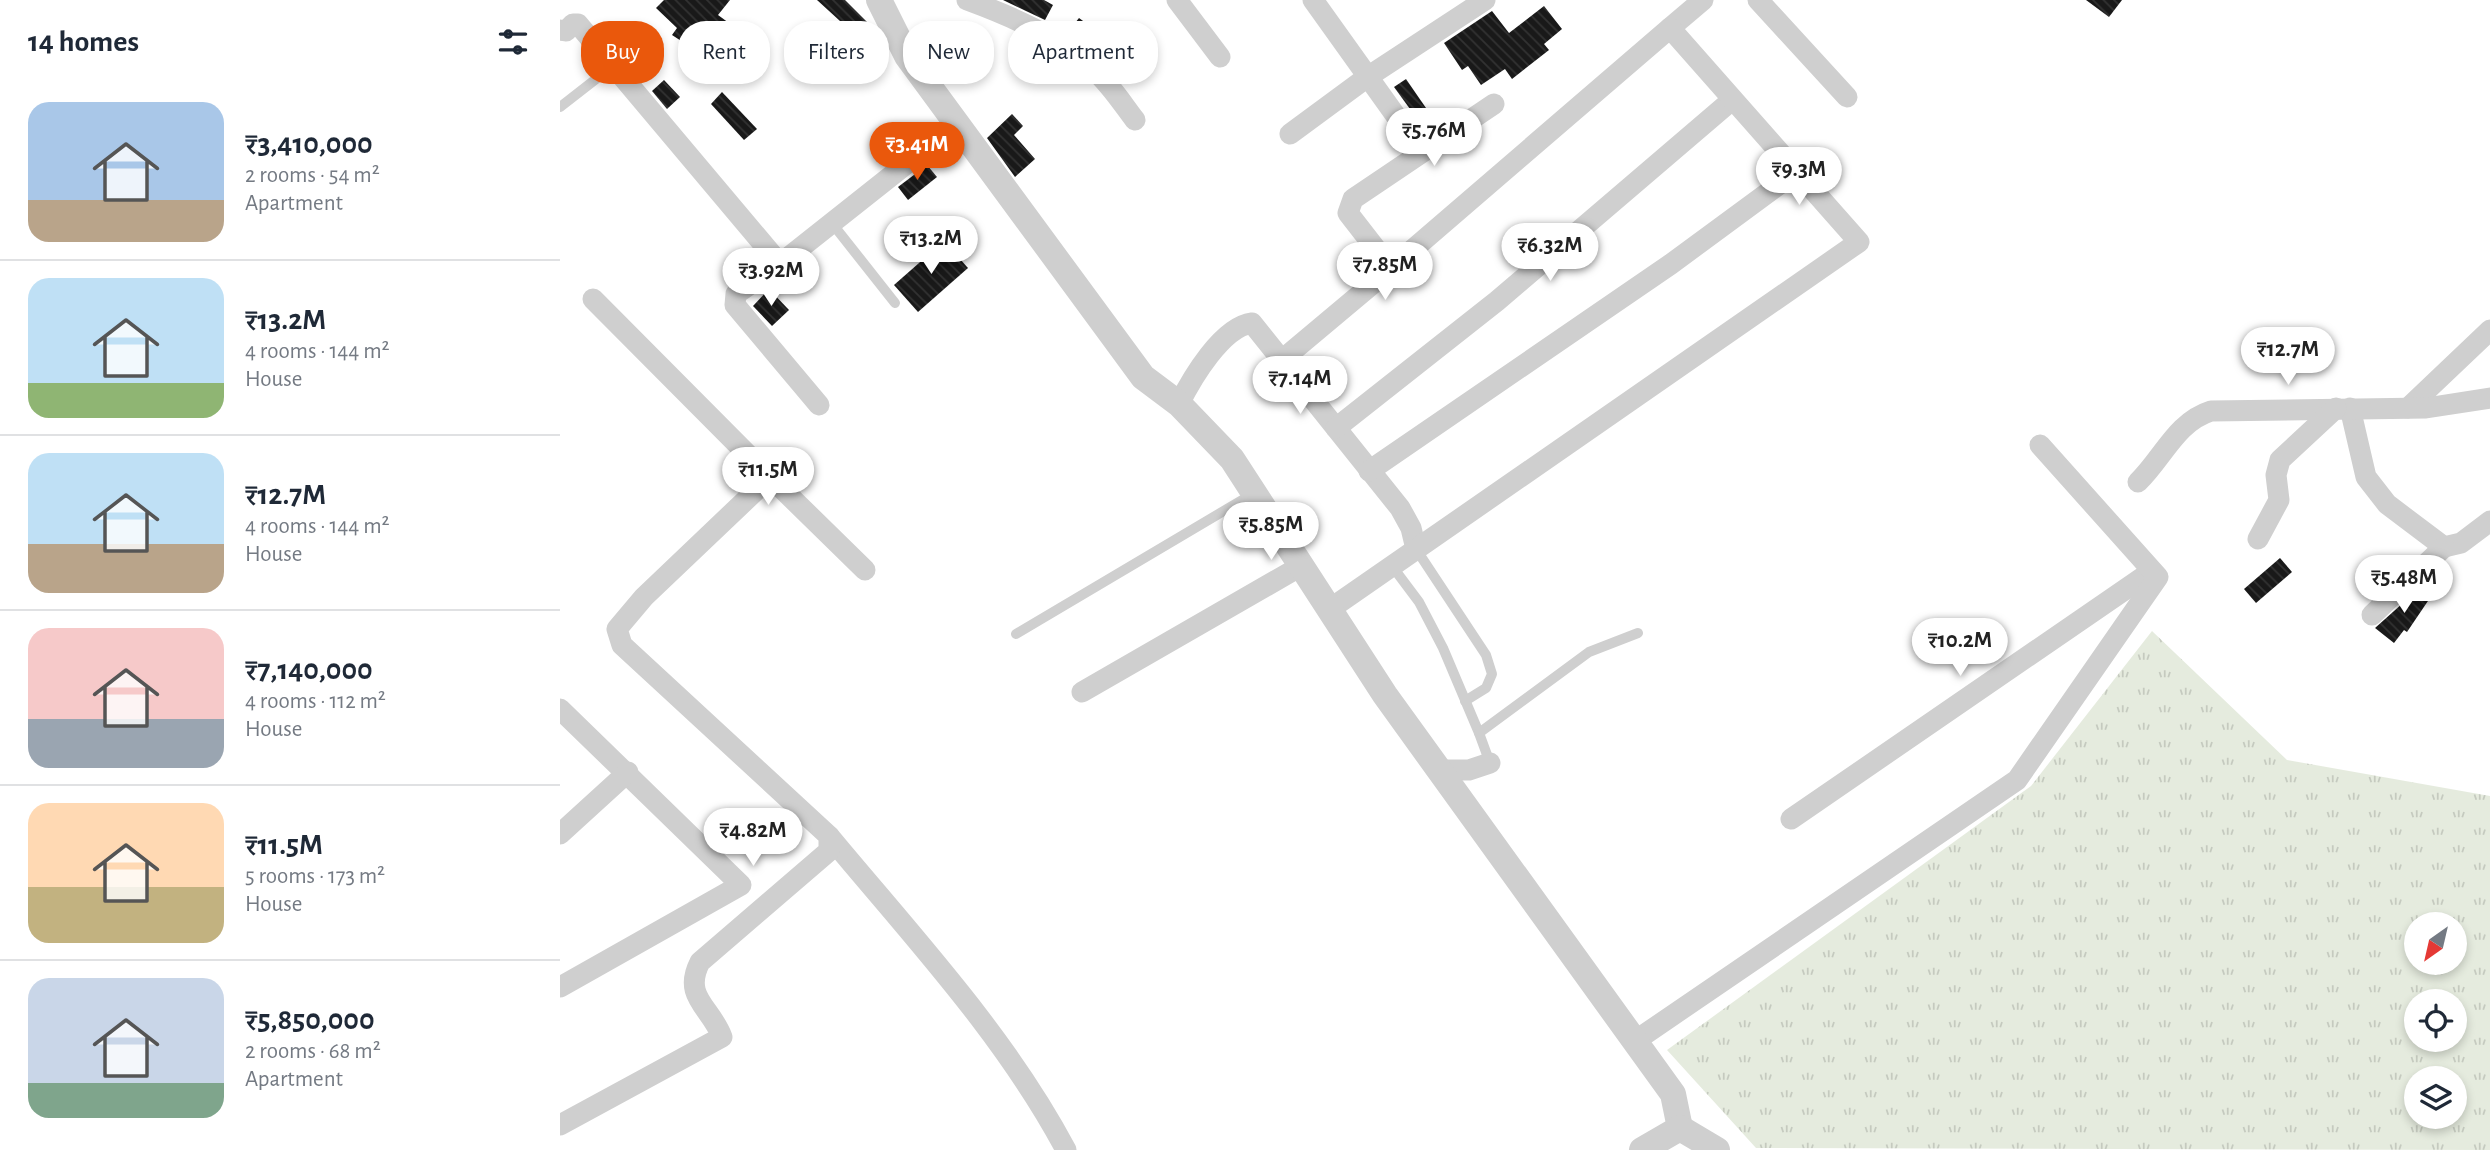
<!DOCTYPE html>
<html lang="en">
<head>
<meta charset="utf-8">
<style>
  :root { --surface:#fff; --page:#f2f2f3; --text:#1f2937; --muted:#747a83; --line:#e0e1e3; --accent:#ea580c }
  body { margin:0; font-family:"Alegreya Sans",sans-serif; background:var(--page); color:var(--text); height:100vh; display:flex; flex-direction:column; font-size:26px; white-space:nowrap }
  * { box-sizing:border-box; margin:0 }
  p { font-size:23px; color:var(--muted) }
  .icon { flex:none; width:38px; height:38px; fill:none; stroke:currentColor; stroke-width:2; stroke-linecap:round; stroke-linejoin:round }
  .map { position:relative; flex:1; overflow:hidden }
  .panel { display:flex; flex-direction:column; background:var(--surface); width:560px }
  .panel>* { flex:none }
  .top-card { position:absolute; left:21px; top:21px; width:665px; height:63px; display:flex; gap:14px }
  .needle { width:46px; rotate:214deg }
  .controls { position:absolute; left:1844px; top:912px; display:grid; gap:14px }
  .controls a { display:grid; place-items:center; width:63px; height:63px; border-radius:50%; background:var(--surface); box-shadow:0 4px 10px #0003; font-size:35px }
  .price { position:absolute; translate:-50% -60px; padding:0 16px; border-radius:24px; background:#fff; color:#222; font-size:23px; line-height:46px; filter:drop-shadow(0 2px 4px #0008) }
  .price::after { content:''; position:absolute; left:50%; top:42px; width:21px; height:16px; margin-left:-10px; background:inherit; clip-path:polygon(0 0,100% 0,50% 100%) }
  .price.on { background:var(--accent); color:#fff }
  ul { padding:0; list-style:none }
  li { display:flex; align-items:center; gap:21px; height:175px; padding:0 28px }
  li+li { border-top:2px solid var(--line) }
  li span { display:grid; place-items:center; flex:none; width:196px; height:140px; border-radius:21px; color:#555 }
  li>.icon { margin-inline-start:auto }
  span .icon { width:84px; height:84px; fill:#fffc; stroke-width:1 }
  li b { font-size:30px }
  h2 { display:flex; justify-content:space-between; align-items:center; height:84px; padding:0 28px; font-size:30px }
  .chip { padding:0 24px; border-radius:28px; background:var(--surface); box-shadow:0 4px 10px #0003; font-size:24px; line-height:63px }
  .chip.on { background:var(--accent); color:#fff }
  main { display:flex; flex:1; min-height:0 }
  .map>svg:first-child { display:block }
  .grass { fill:url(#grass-tufts); fill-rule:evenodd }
  .building { fill:url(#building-back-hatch) }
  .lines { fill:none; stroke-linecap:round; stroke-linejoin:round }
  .service { stroke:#cfcfcf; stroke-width:10 }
  .minor { stroke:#cfcfcf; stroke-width:21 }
  .tertiary { stroke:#cfcfcf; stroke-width:26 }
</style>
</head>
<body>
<main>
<section class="panel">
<h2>14 homes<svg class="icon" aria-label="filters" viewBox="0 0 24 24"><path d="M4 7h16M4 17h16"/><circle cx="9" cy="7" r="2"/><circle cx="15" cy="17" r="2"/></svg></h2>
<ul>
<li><span style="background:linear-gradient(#a9c7e8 70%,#b9a48a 0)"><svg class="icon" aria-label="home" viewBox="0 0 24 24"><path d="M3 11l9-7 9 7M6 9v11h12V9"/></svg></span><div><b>₹3,410,000</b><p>2 rooms · 54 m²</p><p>Apartment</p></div></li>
<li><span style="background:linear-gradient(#bfe0f5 75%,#8fb573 0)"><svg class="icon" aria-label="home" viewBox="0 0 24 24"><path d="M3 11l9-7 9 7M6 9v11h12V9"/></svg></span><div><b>₹13.2M</b><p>4 rooms · 144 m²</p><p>House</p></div></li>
<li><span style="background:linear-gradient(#bfe0f5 65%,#b9a48a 0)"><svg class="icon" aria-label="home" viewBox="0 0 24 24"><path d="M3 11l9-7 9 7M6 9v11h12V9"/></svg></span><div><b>₹12.7M</b><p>4 rooms · 144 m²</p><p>House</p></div></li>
<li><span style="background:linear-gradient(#f6c9c9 65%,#9aa5b1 0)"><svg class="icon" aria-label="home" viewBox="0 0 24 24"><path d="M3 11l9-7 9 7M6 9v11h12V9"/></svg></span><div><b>₹7,140,000</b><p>4 rooms · 112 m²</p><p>House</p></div></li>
<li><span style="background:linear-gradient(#ffd9b3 60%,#c2b280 0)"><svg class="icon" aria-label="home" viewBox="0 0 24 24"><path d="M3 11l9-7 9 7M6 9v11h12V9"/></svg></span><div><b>₹11.5M</b><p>5 rooms · 173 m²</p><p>House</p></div></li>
<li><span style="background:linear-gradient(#c9d6e8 75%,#7fa58c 0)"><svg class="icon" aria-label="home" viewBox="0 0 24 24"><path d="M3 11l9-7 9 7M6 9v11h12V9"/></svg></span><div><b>₹5,850,000</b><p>2 rooms · 68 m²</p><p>Apartment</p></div></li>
</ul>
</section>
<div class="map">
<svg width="1930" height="1150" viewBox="0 0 1930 1150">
  <defs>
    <pattern id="grass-tufts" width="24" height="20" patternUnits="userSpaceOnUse" patternTransform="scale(1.75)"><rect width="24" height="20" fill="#e5ebde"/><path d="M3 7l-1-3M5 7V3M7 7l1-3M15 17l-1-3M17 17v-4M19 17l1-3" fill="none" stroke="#c5cabf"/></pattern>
    <pattern id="building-back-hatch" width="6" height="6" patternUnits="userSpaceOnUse" patternTransform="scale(1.75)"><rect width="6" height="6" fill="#191919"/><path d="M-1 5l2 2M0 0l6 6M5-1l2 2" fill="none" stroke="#323232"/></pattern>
  </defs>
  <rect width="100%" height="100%" fill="#fff"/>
  <path class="grass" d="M 1592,631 L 1727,760 L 1930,796 L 1930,1150 L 1196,1148 L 1107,1050 L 1471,786 ZM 1857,924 L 1895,924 L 1895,962 L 1857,962 ZM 1857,1001 L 1895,1001 L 1895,1040 L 1857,1040 ZM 1857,1078 L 1895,1078 L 1895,1116 L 1857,1116 Z"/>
  <g class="building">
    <polygon points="104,0 170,0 158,15 184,34 188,29 204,40 190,59 167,40 152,61 112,35 117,28 96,8"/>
    <polygon points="257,0 285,0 309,24 272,62 255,46 280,21"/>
    <polygon points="443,0 484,0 493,5 485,20"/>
    <polygon points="1526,0 1562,0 1549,17"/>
    <polygon points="984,6 1002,29 984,44 989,50 952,79 945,69 921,85 908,66 902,70 884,43 932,11 949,33"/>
    <polygon points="519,18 549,40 572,24 583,39 567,51 576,61 561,75 531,41 529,45 516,36 521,29 515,23"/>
    <polygon points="846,79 877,124 866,131 834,87"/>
    <polygon points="104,80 120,97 107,109 92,91"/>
    <polygon points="162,92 197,129 184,140 151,104"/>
    <polygon points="452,114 463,126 454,135 475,159 455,177 427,138"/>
    <polygon points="367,165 377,177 348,200 338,187"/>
    <polygon points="384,241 408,268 358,312 334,285"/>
    <polygon points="209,289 229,310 212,326 193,306"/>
    <polygon points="1720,558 1732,572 1696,603 1684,589"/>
    <polygon points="1862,586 1872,595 1847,632 1844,630 1834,643 1815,628"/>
  </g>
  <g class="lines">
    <g class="service">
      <polyline points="0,107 54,65"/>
      <polyline points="271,222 335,303"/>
      <polyline points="856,549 926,655 932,674 926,688 905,701"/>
      <polyline points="832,566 859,602 883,648 919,733"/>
      <polyline points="456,634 694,493"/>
      <polyline points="930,763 919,733 1029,652 1078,633"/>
    </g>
    <g class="minor">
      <path d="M 407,0 C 453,17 497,36 534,70 C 550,84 562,103 575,120"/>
      <polyline points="617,0 660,57"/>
      <polyline points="753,0 861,151"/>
      <polyline points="1198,0 1287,97"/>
      <polyline points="1110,28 1143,0"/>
      <polyline points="0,30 6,31 13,24 18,24 220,264"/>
      <polyline points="730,134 806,78 925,0"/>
      <polyline points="33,299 210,477"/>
      <polyline points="723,359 822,276 826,262 788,213 793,199 934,104"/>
      <path d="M 619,404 C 632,378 662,327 692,323 L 840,508 L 851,528 L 856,549"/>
      <polyline points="259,405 175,305 176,294 220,264 398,123"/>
      <polyline points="1790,408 1806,477 1827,504 1884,547 1901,543 1930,521"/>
      <polyline points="1848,408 1930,330"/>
      <polyline points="776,428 937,301 1172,100"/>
      <polyline points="809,471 1111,264 1236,172"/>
      <path d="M 1578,482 C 1603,458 1616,422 1651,411 L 1866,408 L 1930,398"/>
      <polyline points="1698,539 1719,500 1716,475 1720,460 1776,408"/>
      <polyline points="770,609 1299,242 1110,28 822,276"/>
      <polyline points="1812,615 1884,547"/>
      <polyline points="522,692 741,566"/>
      <polyline points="0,709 181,885 0,987"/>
      <polyline points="879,770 909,770 930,763"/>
      <polyline points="1231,819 1592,571"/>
      <polyline points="0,834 68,772"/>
      <path d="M 269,836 C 352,936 445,1035 506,1150"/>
      <polyline points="1075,1041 1457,780 1598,577 1480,445"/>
      <path d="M 0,1125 L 162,1037 C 151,1007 122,997 140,962 L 269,851 L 269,836 L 62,645 L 57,629 L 84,597 L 210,477 L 305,570"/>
    </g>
    <g class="tertiary">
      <polyline points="319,0 347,56 583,377 619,404 672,459 825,695 1113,1094 1120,1128"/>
      <polyline points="1082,1150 1120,1128 1157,1150"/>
    </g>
  </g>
</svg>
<div class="controls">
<a><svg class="needle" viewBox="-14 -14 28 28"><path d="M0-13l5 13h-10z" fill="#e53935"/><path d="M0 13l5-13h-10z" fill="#747a83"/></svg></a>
<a><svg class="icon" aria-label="locate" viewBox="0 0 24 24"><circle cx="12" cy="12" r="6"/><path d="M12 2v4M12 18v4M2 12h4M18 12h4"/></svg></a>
<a><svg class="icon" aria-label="layers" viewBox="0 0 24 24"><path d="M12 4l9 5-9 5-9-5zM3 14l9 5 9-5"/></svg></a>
</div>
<b class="price" style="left:874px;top:168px">₹5.76M</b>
<b class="price on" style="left:357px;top:182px">₹3.41M</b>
<b class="price" style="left:1239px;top:207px">₹9.3M</b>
<b class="price" style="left:371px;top:276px">₹13.2M</b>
<b class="price" style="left:990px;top:283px">₹6.32M</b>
<b class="price" style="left:825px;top:302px">₹7.85M</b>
<b class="price" style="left:211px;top:308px">₹3.92M</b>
<b class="price" style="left:1728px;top:387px">₹12.7M</b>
<b class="price" style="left:740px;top:416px">₹7.14M</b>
<b class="price" style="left:208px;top:507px">₹11.5M</b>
<b class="price" style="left:711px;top:562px">₹5.85M</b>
<b class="price" style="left:1844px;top:615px">₹5.48M</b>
<b class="price" style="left:1400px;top:678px">₹10.2M</b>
<b class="price" style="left:193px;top:868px">₹4.82M</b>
<div class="top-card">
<a class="chip on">Buy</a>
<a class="chip">Rent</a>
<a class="chip">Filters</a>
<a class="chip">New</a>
<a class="chip">Apartment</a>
</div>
</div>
</main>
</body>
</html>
